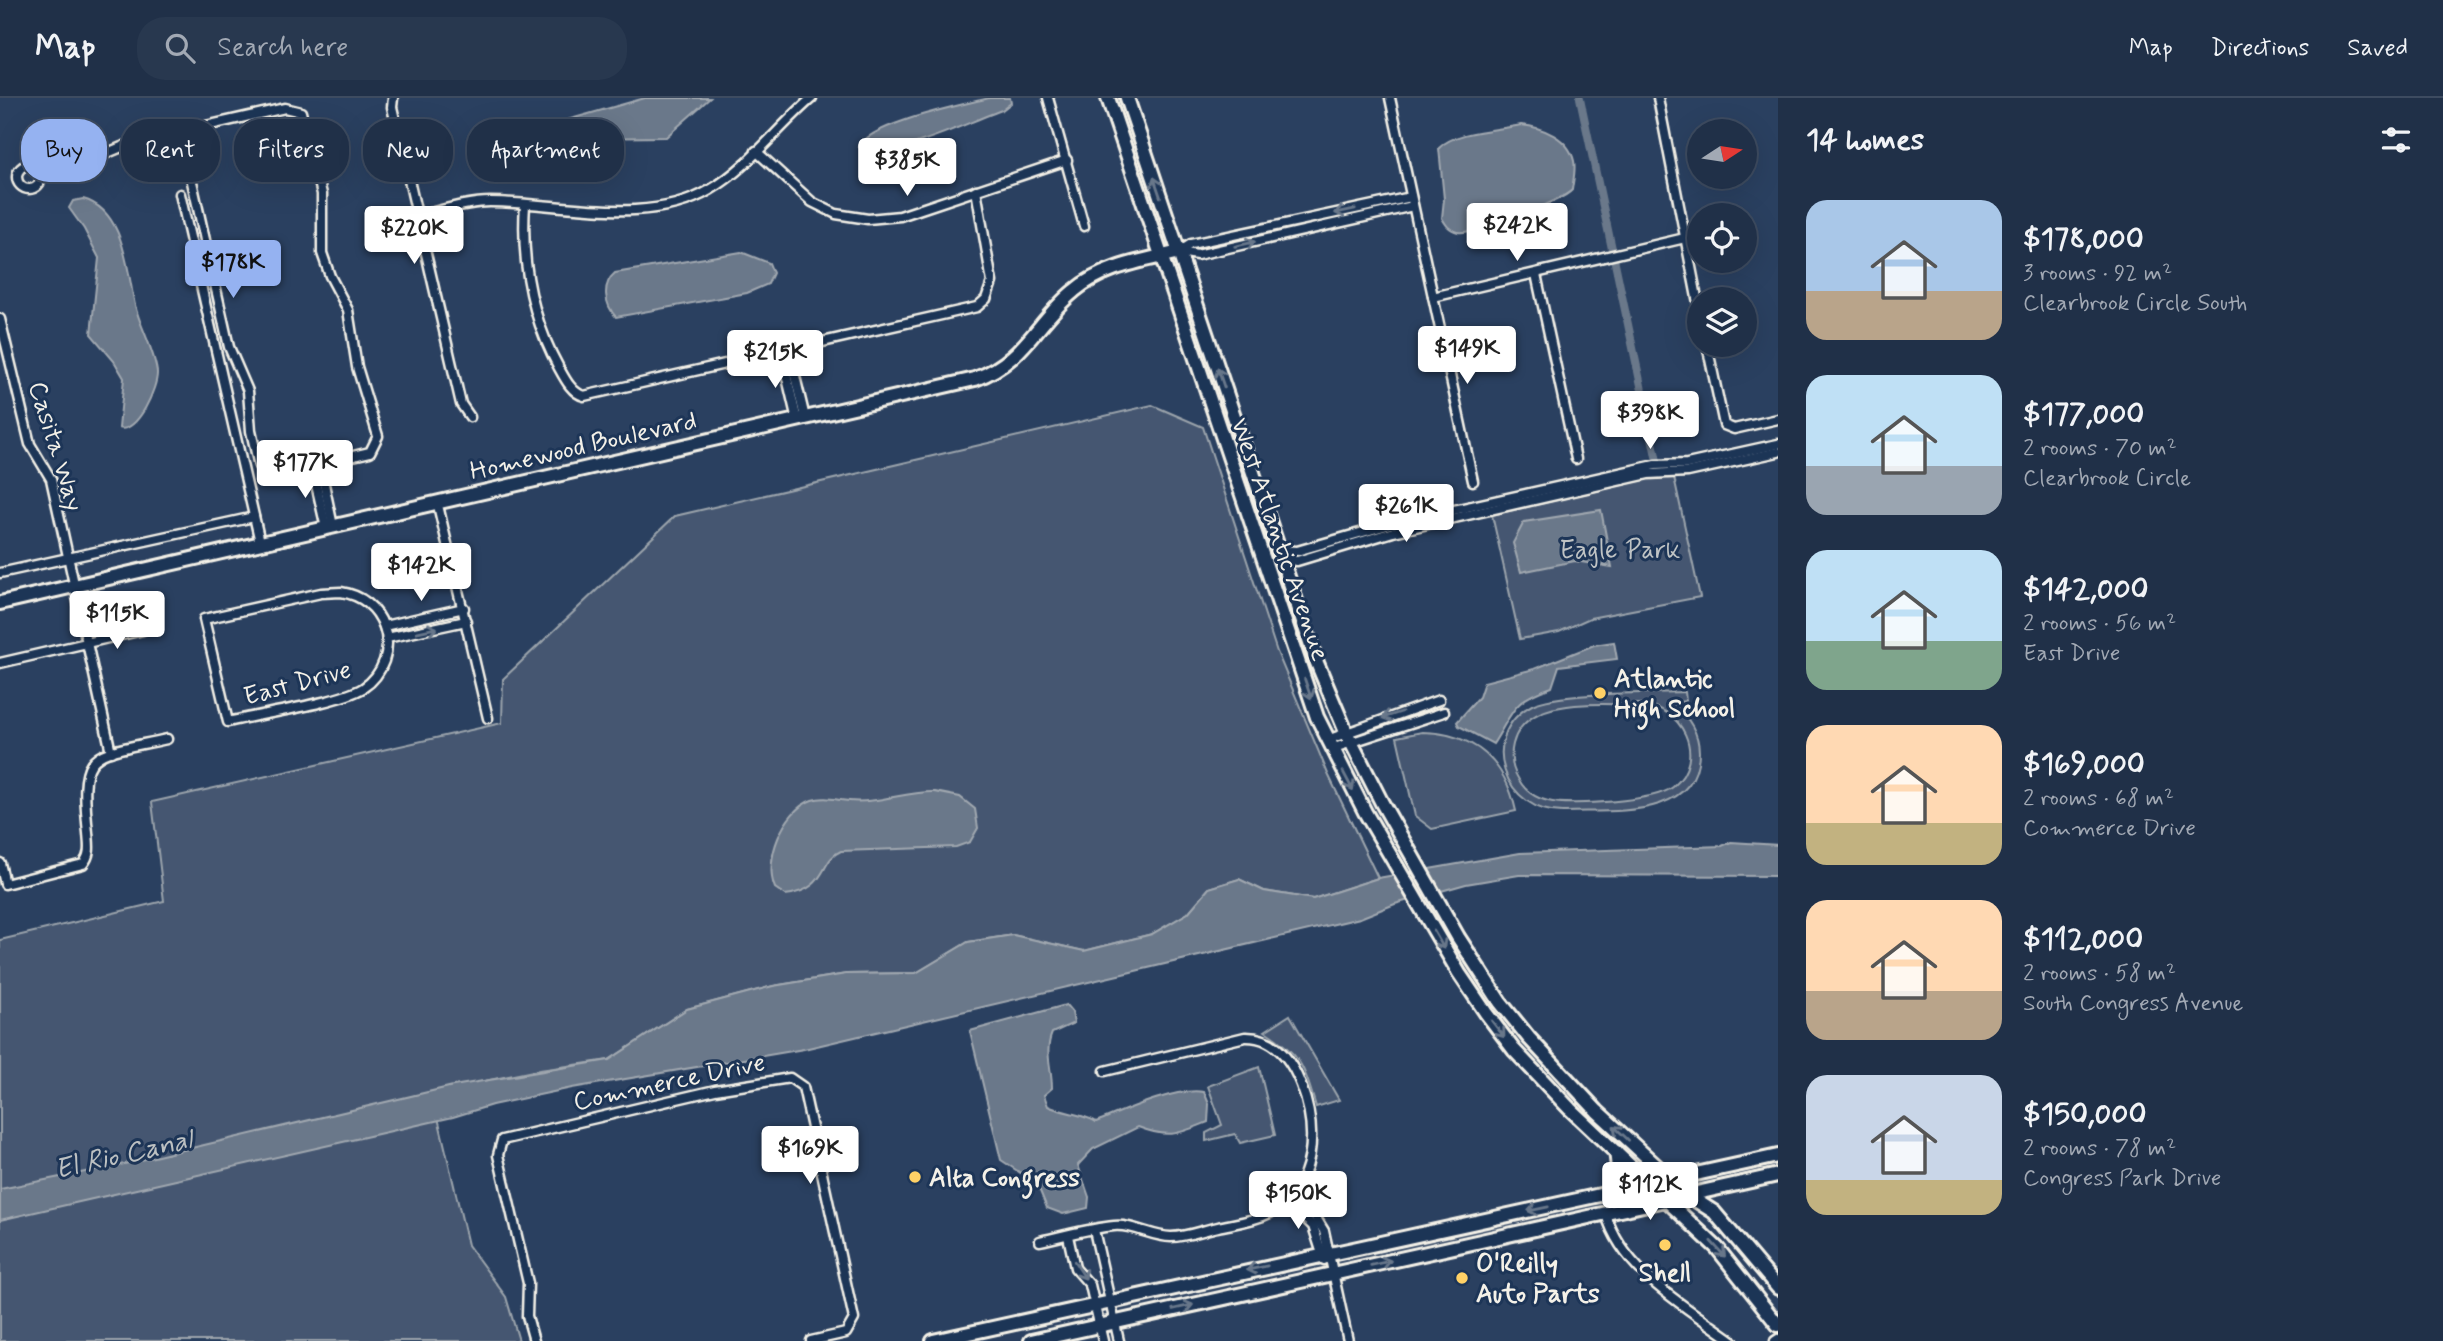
<!DOCTYPE html>
<html lang="en">
<head>
<meta charset="utf-8">
<style>
  :root { --surface:#203048; --page:#28384f; --text:#f1f3f6; --muted:#a2a9b4; --line:#3d4b60; --accent:#95b2f1 }
  body { margin:0; font-family:Mynerve,sans-serif; background:var(--page); color:var(--text); height:100vh; display:flex; flex-direction:column; font-size:26px; white-space:nowrap }
  * { box-sizing:border-box; margin:0 }
  p { font-size:23px; color:var(--muted) }
  .icon { flex:none; width:38px; height:38px; fill:none; stroke:currentColor; stroke-width:2; stroke-linecap:round; stroke-linejoin:round }
  .map { position:relative; flex:1; overflow:hidden }
  .sheet { display:flex; flex-direction:column; background:var(--surface); width:665px }
  .sheet>* { flex:none }
  .hud { position:absolute; left:21px; top:21px; width:665px; height:63px; display:flex; gap:14px }
  .needle { width:46px; rotate:78deg }
  .buttons { position:absolute; left:1687px; top:21px; display:grid; gap:14px }
  .buttons a { display:grid; place-items:center; width:70px; height:70px; border-radius:50%; background:var(--surface); box-shadow:0 7px 28px #0002,0 0 0 2px var(--line); font-size:35px }
  .price { position:absolute; translate:-50% -60px; padding:0 16px; border-radius:7px; background:#fff; color:#222; font-size:23px; line-height:46px; filter:drop-shadow(0 2px 4px #0008) }
  .price::after { content:''; position:absolute; left:50%; top:42px; width:21px; height:16px; margin-left:-10px; background:inherit; clip-path:polygon(0 0,100% 0,50% 100%) }
  .price.current { background:var(--accent); color:#111 }
  ul { padding:0; list-style:none }
  li { display:flex; align-items:center; gap:21px; height:175px; padding:0 28px }
  li span { display:grid; place-items:center; flex:none; width:196px; height:140px; border-radius:21px; color:#555 }
  li>.icon { margin-inline-start:auto }
  span .icon { width:84px; height:84px; fill:#fffc; stroke-width:1 }
  li b { font-size:30px }
  h2 { display:flex; justify-content:space-between; align-items:center; height:84px; padding:0 28px; font-size:30px }
  .pill { padding:0 24px; border-radius:28px; background:var(--surface); box-shadow:0 7px 28px #0002,0 0 0 2px var(--line); font-size:24px; line-height:63px }
  .pill.current { background:var(--accent); color:#111 }
  header { display:flex; align-items:center; gap:42px; box-sizing:border-box; height:98px; padding:0 35px; background:var(--surface); border-bottom:2px solid var(--line) }
  header strong { font-size:33px }
  nav { display:flex; gap:38px; margin-inline-start:auto; font-size:24px }
  .search { width:490px; height:63px; background:var(--page); display:flex; align-items:center; gap:18px; box-sizing:border-box; padding:0 24px; border-radius:28px; color:var(--muted); font-size:26px }
  main { display:flex; flex:1; min-height:0 }
  .map>svg:first-child { display:block }
  .green { fill:#445771; stroke:#9ca4ac; stroke-width:2; fill-rule:evenodd }
  .water { fill:#6a788a; stroke:#a1a8b0; stroke-width:2 }
  .lines { fill:none; stroke-linecap:round; stroke-linejoin:round }
  .canal { stroke:#6a788a; stroke-width:8 }
  .street-casing { stroke:#f4f1e8; stroke-width:13 }
  .secondary-casing { stroke:#f4f1e8; stroke-width:18 }
  .primary-casing { stroke:#f4f1e8; stroke-width:18 }
  .street { stroke:#1d3557; stroke-width:8 }
  .secondary { stroke:#1d3557; stroke-width:12 }
  .primary { stroke:#1d3557; stroke-width:12 }
  .oneway { stroke:#68778a }
  .poi-dot { fill:#ffd166; stroke:#1d3557; stroke-width:2.5 }
  .labels { text-anchor:middle; stroke-width:6; stroke-linejoin:round; paint-order:stroke }
  .street-label { font-size:26px; fill:#f4f1e8; stroke:#1d3557 }
  .park-label { font-size:26px; fill:#bfc3c4; stroke:#1d3557 }
  .poi-label { font-size:26px; font-weight:bold; fill:#f4f1e8; stroke:#1d3557; text-anchor:start }
  .water-label { font-size:28px; font-style:italic; fill:#bdc1c2; stroke:#1d3557 }
</style>
</head>
<body>
<header>
<strong>Map</strong>
<div class="search"><svg class="icon" aria-label="search" viewBox="0 0 24 24"><circle cx="10" cy="10" r="6"/><path d="M15 15l6 6"/></svg>Search here</div>
<nav><a>Map</a><a>Directions</a><a>Saved</a></nav>
</header>
<main>
<div class="map">
<svg width="1778" height="1243" viewBox="0 0 1778 1243">
  <rect width="100%" height="100%" fill="#2a4060"/>
  <filter id="ink" filterUnits="userSpaceOnUse"><feTurbulence type="fractalNoise" baseFrequency=".0143" numOctaves="2"/><feDisplacementMap in="SourceGraphic" scale="14" xChannelSelector="R" yChannelSelector="G"/><feConvolveMatrix kernelMatrix="1 2 1 2 8 2 1 2 1" color-interpolation-filters="sRGB"/></filter>
  <g filter="url(#ink)">
    <g class="green">
      <polygon points="1152,307 1203,329 1277,554 1328,676 1378,780 1313,801 1264,793 1239,781 1209,790 1188,815 1152,836 1084,853 1013,837 968,844 916,875 846,876 773,888 687,911 609,962 533,973 432,994 468,1147 506,1199 519,1243 0,1243 0,842 164,803 152,704 502,625 503,581 675,418"/>
      <polygon points="1661,378 1674,379 1700,499 1590,520 1559,534 1520,541 1492,417"/>
      <path d="M 1685,594 L 1686,603 L 1672,605 C 1688,618 1699,633 1699,654 C 1698,722 1612,712 1566,714 C 1504,717 1476,637 1532,607 C 1557,594 1653,595 1685,594 ZM 1639,606 C 1682,607 1708,659 1673,689 C 1656,703 1569,709 1548,703 C 1536,700 1525,693 1519,682 C 1512,671 1510,658 1513,646 C 1526,596 1600,608 1639,606 Z"/>
      <path d="M 1422,634 C 1474,635 1505,663 1516,713 L 1432,731 L 1415,718 L 1397,639 Z"/>
      <path d="M 1290,917 L 1339,1002 L 1316,1009 C 1304,969 1301,956 1265,933 Z"/>
      <polygon points="1259,969 1275,1037 1240,1045 1235,1036 1206,1043 1206,1035 1222,1027 1208,988"/>
    </g>
    <g class="water">
      <polygon points="645,0 710,0 666,39 498,41 495,37 509,31 553,26"/>
      <path d="M 989,0 L 1010,0 L 1011,5 L 1002,12 C 967,24 893,63 859,49 C 869,25 963,7 989,0 Z"/>
      <path d="M 1521,27 C 1542,29 1569,40 1574,63 C 1576,72 1573,83 1572,92 C 1563,103 1472,137 1458,134 C 1449,132 1446,127 1442,120 L 1444,101 L 1439,50 C 1455,33 1498,32 1521,27 Z"/>
      <path d="M 83,101 C 125,112 127,173 135,207 C 140,229 154,251 157,274 C 158,289 137,337 119,330 L 124,280 L 114,263 L 91,236 L 99,160 L 84,131 L 69,110 L 73,103 Z"/>
      <path d="M 741,154 L 769,165 L 773,175 L 768,186 L 747,195 L 616,219 C 605,207 601,187 615,175 Z"/>
      <polygon points="1601,412 1612,469 1575,463 1521,474 1513,445 1524,424"/>
      <path d="M 1614,544 L 1617,561 L 1559,568 L 1552,589 C 1510,603 1514,614 1493,646 L 1459,628 L 1457,624 L 1479,599 L 1484,584 L 1534,571 L 1594,547 Z"/>
      <path d="M 935,694 L 960,699 L 975,711 L 978,730 L 970,744 L 956,749 L 841,753 C 819,762 829,792 785,797 L 775,790 C 763,764 783,712 812,702 C 825,698 836,702 849,703 C 878,706 906,693 935,694 Z"/>
      <polygon points="1731,744 1778,747 1778,778 1519,777 1466,786 1395,806 1360,820 804,951 572,990 492,1007 453,1019 0,1122 0,1091 120,1067 453,988 609,962 687,911 773,888 846,876 916,875 968,844 1013,837 1084,853 1152,836 1188,815 1209,790 1239,781 1264,793 1313,801 1378,780 1520,755 1722,748"/>
      <path d="M 1066,907 L 1072,914 L 1074,925 L 1052,935 C 1044,954 1052,970 1052,990 L 1044,997 L 1048,1008 C 1060,1014 1089,1018 1096,1024 C 1123,1013 1175,989 1204,994 L 1209,1006 L 1208,1024 C 1178,1036 1169,1041 1138,1029 L 1093,1051 L 1078,1067 L 1089,1099 L 1088,1110 L 1063,1116 L 1047,1110 L 1037,1086 L 1001,1062 L 970,933 Z"/>
    </g>
    <g class="lines">
      <polyline class="canal" points="1580,0 1657,363"/>
      <g class="street-casing">
        <g id="street">
          <polyline points="393,0 392,9 461,306 470,319"/>
          <polyline points="1048,0 1084,128"/>
          <polyline points="1390,0 1473,383"/>
          <polyline points="1658,0 1699,210"/>
          <polyline points="756,53 812,104 836,116 868,121 900,118 1067,62"/>
          <circle cx="29" cy="79" r="12"/>
          <polyline points="40,75 93,61 124,48 197,30 285,10 301,14 322,96 322,155 330,178 348,212 357,269 378,338 370,354 273,377 259,368 251,333 248,293 229,249 184,48 186,33"/>
          <polyline points="180,96 260,444"/>
          <path d="M 525,106 C 521,165 531,219 559,270 C 565,281 572,295 584,298 L 977,209 L 986,201 L 992,184 L 976,92"/>
          <path d="M 417,118 C 440,113 467,104 490,104 C 559,104 648,129 710,92 C 749,69 778,29 812,0"/>
          <polyline points="1180,153 1191,146 1411,99"/>
          <polyline points="1179,154 1197,157 1413,108"/>
          <polyline points="1536,176 1576,361"/>
          <polyline points="1433,199 1685,140"/>
          <polyline points="0,221 30,346 51,381 111,654"/>
          <polyline points="1707,247 1724,327 1734,331 1778,321"/>
          <polyline points="789,253 805,320"/>
          <polyline points="781,254 797,322"/>
          <polyline points="320,367 333,428"/>
          <polyline points="312,369 326,430"/>
          <polyline points="437,403 488,620"/>
          <polyline points="1279,452 1297,453 1391,426 1655,367 1687,366 1778,346"/>
          <polyline points="1282,461 1297,463 1393,434 1648,376 1688,374 1778,354"/>
          <polyline points="0,475 254,419"/>
          <path d="M 341,494 C 361,497 377,509 384,529 C 392,551 383,577 363,590 C 338,605 260,616 228,624 L 204,521 L 321,495 Z"/>
          <polyline points="384,528 464,510"/>
          <polyline points="387,540 466,523"/>
          <polyline points="0,565 143,532"/>
          <polyline points="1327,642 1439,602"/>
          <polyline points="1331,651 1444,614"/>
          <path d="M 0,765 L 5,786 L 83,766 C 91,757 89,747 88,735 C 79,649 89,658 167,641"/>
          <polyline points="1294,1094 1310,1110 1324,1133 1348,1243"/>
          <polyline points="1287,1103 1313,1128 1324,1162"/>
          <path d="M 1606,1116 C 1622,1174 1687,1209 1733,1243"/>
          <polyline points="1094,1132 1119,1243"/>
          <polyline points="1068,1138 1075,1170 1090,1187 1103,1243"/>
          <path d="M 1040,1143 C 1064,1138 1090,1130 1114,1128 C 1133,1126 1152,1139 1171,1139 C 1187,1139 1203,1132 1218,1129 C 1236,1125 1254,1123 1270,1115 C 1317,1089 1318,1031 1301,987 C 1291,961 1274,938 1245,939 L 1105,973"/>
          <polyline points="534,1243 527,1218 528,1185 498,1057 502,1042 715,992 790,980 803,989 854,1221 846,1235 811,1243"/>
          <polyline points="1775,1243 1778,1241"/>
        </g>
      </g>
      <g class="secondary-casing">
        <g id="secondary">
          <path d="M 0,505 L 975,281 C 1025,263 1036,224 1074,193 C 1103,168 1143,163 1179,154"/>
          <polyline points="933,1243 1778,1058"/>
          <polyline points="1031,1243 1778,1077"/>
        </g>
      </g>
      <g class="primary-casing">
        <g id="primary">
          <polyline points="1108,0 1317,619 1365,714 1459,875 1486,915 1514,952 1570,1011 1717,1150 1778,1227"/>
          <polyline points="1127,0 1317,565 1346,634 1382,705 1458,839 1500,904 1529,940 1597,1013 1689,1098 1714,1114 1778,1190"/>
          <path d="M 1605,1097 C 1620,1084 1619,1072 1616,1054"/>
        </g>
      </g>
      <use href="#street" class="street"/>
      <use href="#secondary" class="secondary"/>
      <use href="#primary" class="primary"/>
    </g>
    <defs><path id="oneway-shaft" d="M-6 0H5M1.5-3L5.5 0L1.5 3" fill="none" stroke-width="1.6" stroke-linecap="round" stroke-linejoin="round" transform="scale(1.75)"/></defs>
    <g class="oneway">
      <use href="#oneway-shaft" transform="translate(1157 89) rotate(-109)"/>
      <use href="#oneway-shaft" transform="translate(1345 113) rotate(168)"/>
      <use href="#oneway-shaft" transform="translate(1245 146) rotate(-13)"/>
      <use href="#oneway-shaft" transform="translate(1221 280) rotate(-109)"/>
      <use href="#oneway-shaft" transform="translate(427 532) rotate(-12)"/>
      <use href="#oneway-shaft" transform="translate(1308 591) rotate(71)"/>
      <use href="#oneway-shaft" transform="translate(1392 617) rotate(162)"/>
      <use href="#oneway-shaft" transform="translate(1348 683) rotate(62)"/>
      <use href="#oneway-shaft" transform="translate(1439 842) rotate(60)"/>
      <use href="#oneway-shaft" transform="translate(1498 931) rotate(52)"/>
      <use href="#oneway-shaft" transform="translate(1621 1035) rotate(-137)"/>
      <use href="#oneway-shaft" transform="translate(1538 1111) rotate(168)"/>
      <use href="#oneway-shaft" transform="translate(1718 1151) rotate(47)"/>
      <use href="#oneway-shaft" transform="translate(1381 1165) rotate(-13)"/>
      <use href="#oneway-shaft" transform="translate(1257 1170) rotate(168)"/>
      <use href="#oneway-shaft" transform="translate(1080 1172) rotate(57)"/>
      <use href="#oneway-shaft" transform="translate(1183 1209) rotate(-13)"/>
    </g>
  </g>
  <g class="poi-dot">
    <circle cx="1600" cy="595" r="7"/>
    <circle cx="915" cy="1079" r="7"/>
    <circle cx="1665" cy="1147" r="7"/>
    <circle cx="1462" cy="1180" r="7"/>
  </g>
  <g class="labels">
    <g class="street-label">
      <text transform="translate(583 347) rotate(-13)" y="9">Homewood Boulevard</text>
      <text transform="translate(57 348) rotate(73)" y="9">Casita Way</text>
      <text transform="translate(1281 441) rotate(71)" y="9">West Atlantic Avenue</text>
      <text transform="translate(297 584) rotate(-15)" y="9">East Drive</text>
      <text transform="translate(669 983) rotate(-12)" y="9">Commerce Drive</text>
    </g>
    <g class="park-label">
      <text x="1620" y="460">Eagle Park</text>
    </g>
    <g class="poi-label">
      <text x="1614" y="589">Atlantic<tspan x="1614" dy="30">High School</tspan></text>
      <text x="929" y="1088">Alta Congress</text>
      <text x="1476" y="1174">O'Reilly<tspan x="1476" dy="30">Auto Parts</tspan></text>
      <text x="1665" y="1183" text-anchor="middle">Shell</text>
    </g>
    <g class="water-label">
      <text transform="translate(123 1055) rotate(-13)" y="10">El Rio Canal</text>
    </g>
  </g>
</svg>
<div class="buttons">
<a><svg class="needle" viewBox="-14 -14 28 28"><path d="M0-13l5 13h-10z" fill="#e53935"/><path d="M0 13l5-13h-10z" fill="#a2a9b4"/></svg></a>
<a><svg class="icon" aria-label="locate" viewBox="0 0 24 24"><circle cx="12" cy="12" r="6"/><path d="M12 2v4M12 18v4M2 12h4M18 12h4"/></svg></a>
<a><svg class="icon" aria-label="layers" viewBox="0 0 24 24"><path d="M12 4l9 5-9 5-9-5zM3 14l9 5 9-5"/></svg></a>
</div>
<b class="price" style="left:907px;top:100px">$385K</b>
<b class="price" style="left:1517px;top:165px">$242K</b>
<b class="price" style="left:414px;top:168px">$220K</b>
<b class="price current" style="left:233px;top:202px">$178K</b>
<b class="price" style="left:1467px;top:288px">$149K</b>
<b class="price" style="left:775px;top:292px">$215K</b>
<b class="price" style="left:1650px;top:353px">$398K</b>
<b class="price" style="left:305px;top:402px">$177K</b>
<b class="price" style="left:1406px;top:446px">$261K</b>
<b class="price" style="left:421px;top:505px">$142K</b>
<b class="price" style="left:117px;top:553px">$115K</b>
<b class="price" style="left:810px;top:1088px">$169K</b>
<b class="price" style="left:1650px;top:1124px">$112K</b>
<b class="price" style="left:1298px;top:1133px">$150K</b>
<div class="hud">
<a class="pill current">Buy</a>
<a class="pill">Rent</a>
<a class="pill">Filters</a>
<a class="pill">New</a>
<a class="pill">Apartment</a>
</div>
</div>
<section class="sheet">
<h2>14 homes<svg class="icon" aria-label="filters" viewBox="0 0 24 24"><path d="M4 7h16M4 17h16"/><circle cx="9" cy="7" r="2"/><circle cx="15" cy="17" r="2"/></svg></h2>
<ul>
<li><span style="background:linear-gradient(#a9c7e8 65%,#b9a48a 0)"><svg class="icon" aria-label="home" viewBox="0 0 24 24"><path d="M3 11l9-7 9 7M6 9v11h12V9"/></svg></span><div><b>$178,000</b><p>3 rooms · 92 m²</p><p>Clearbrook Circle South</p></div></li>
<li><span style="background:linear-gradient(#bfe0f5 65%,#9aa5b1 0)"><svg class="icon" aria-label="home" viewBox="0 0 24 24"><path d="M3 11l9-7 9 7M6 9v11h12V9"/></svg></span><div><b>$177,000</b><p>2 rooms · 70 m²</p><p>Clearbrook Circle</p></div></li>
<li><span style="background:linear-gradient(#bfe0f5 65%,#7fa58c 0)"><svg class="icon" aria-label="home" viewBox="0 0 24 24"><path d="M3 11l9-7 9 7M6 9v11h12V9"/></svg></span><div><b>$142,000</b><p>2 rooms · 56 m²</p><p>East Drive</p></div></li>
<li><span style="background:linear-gradient(#ffd9b3 70%,#c2b280 0)"><svg class="icon" aria-label="home" viewBox="0 0 24 24"><path d="M3 11l9-7 9 7M6 9v11h12V9"/></svg></span><div><b>$169,000</b><p>2 rooms · 68 m²</p><p>Commerce Drive</p></div></li>
<li><span style="background:linear-gradient(#ffd9b3 65%,#b9a48a 0)"><svg class="icon" aria-label="home" viewBox="0 0 24 24"><path d="M3 11l9-7 9 7M6 9v11h12V9"/></svg></span><div><b>$112,000</b><p>2 rooms · 58 m²</p><p>South Congress Avenue</p></div></li>
<li><span style="background:linear-gradient(#c9d6e8 75%,#c2b280 0)"><svg class="icon" aria-label="home" viewBox="0 0 24 24"><path d="M3 11l9-7 9 7M6 9v11h12V9"/></svg></span><div><b>$150,000</b><p>2 rooms · 78 m²</p><p>Congress Park Drive</p></div></li>
</ul>
</section>
</main>
</body>
</html>
